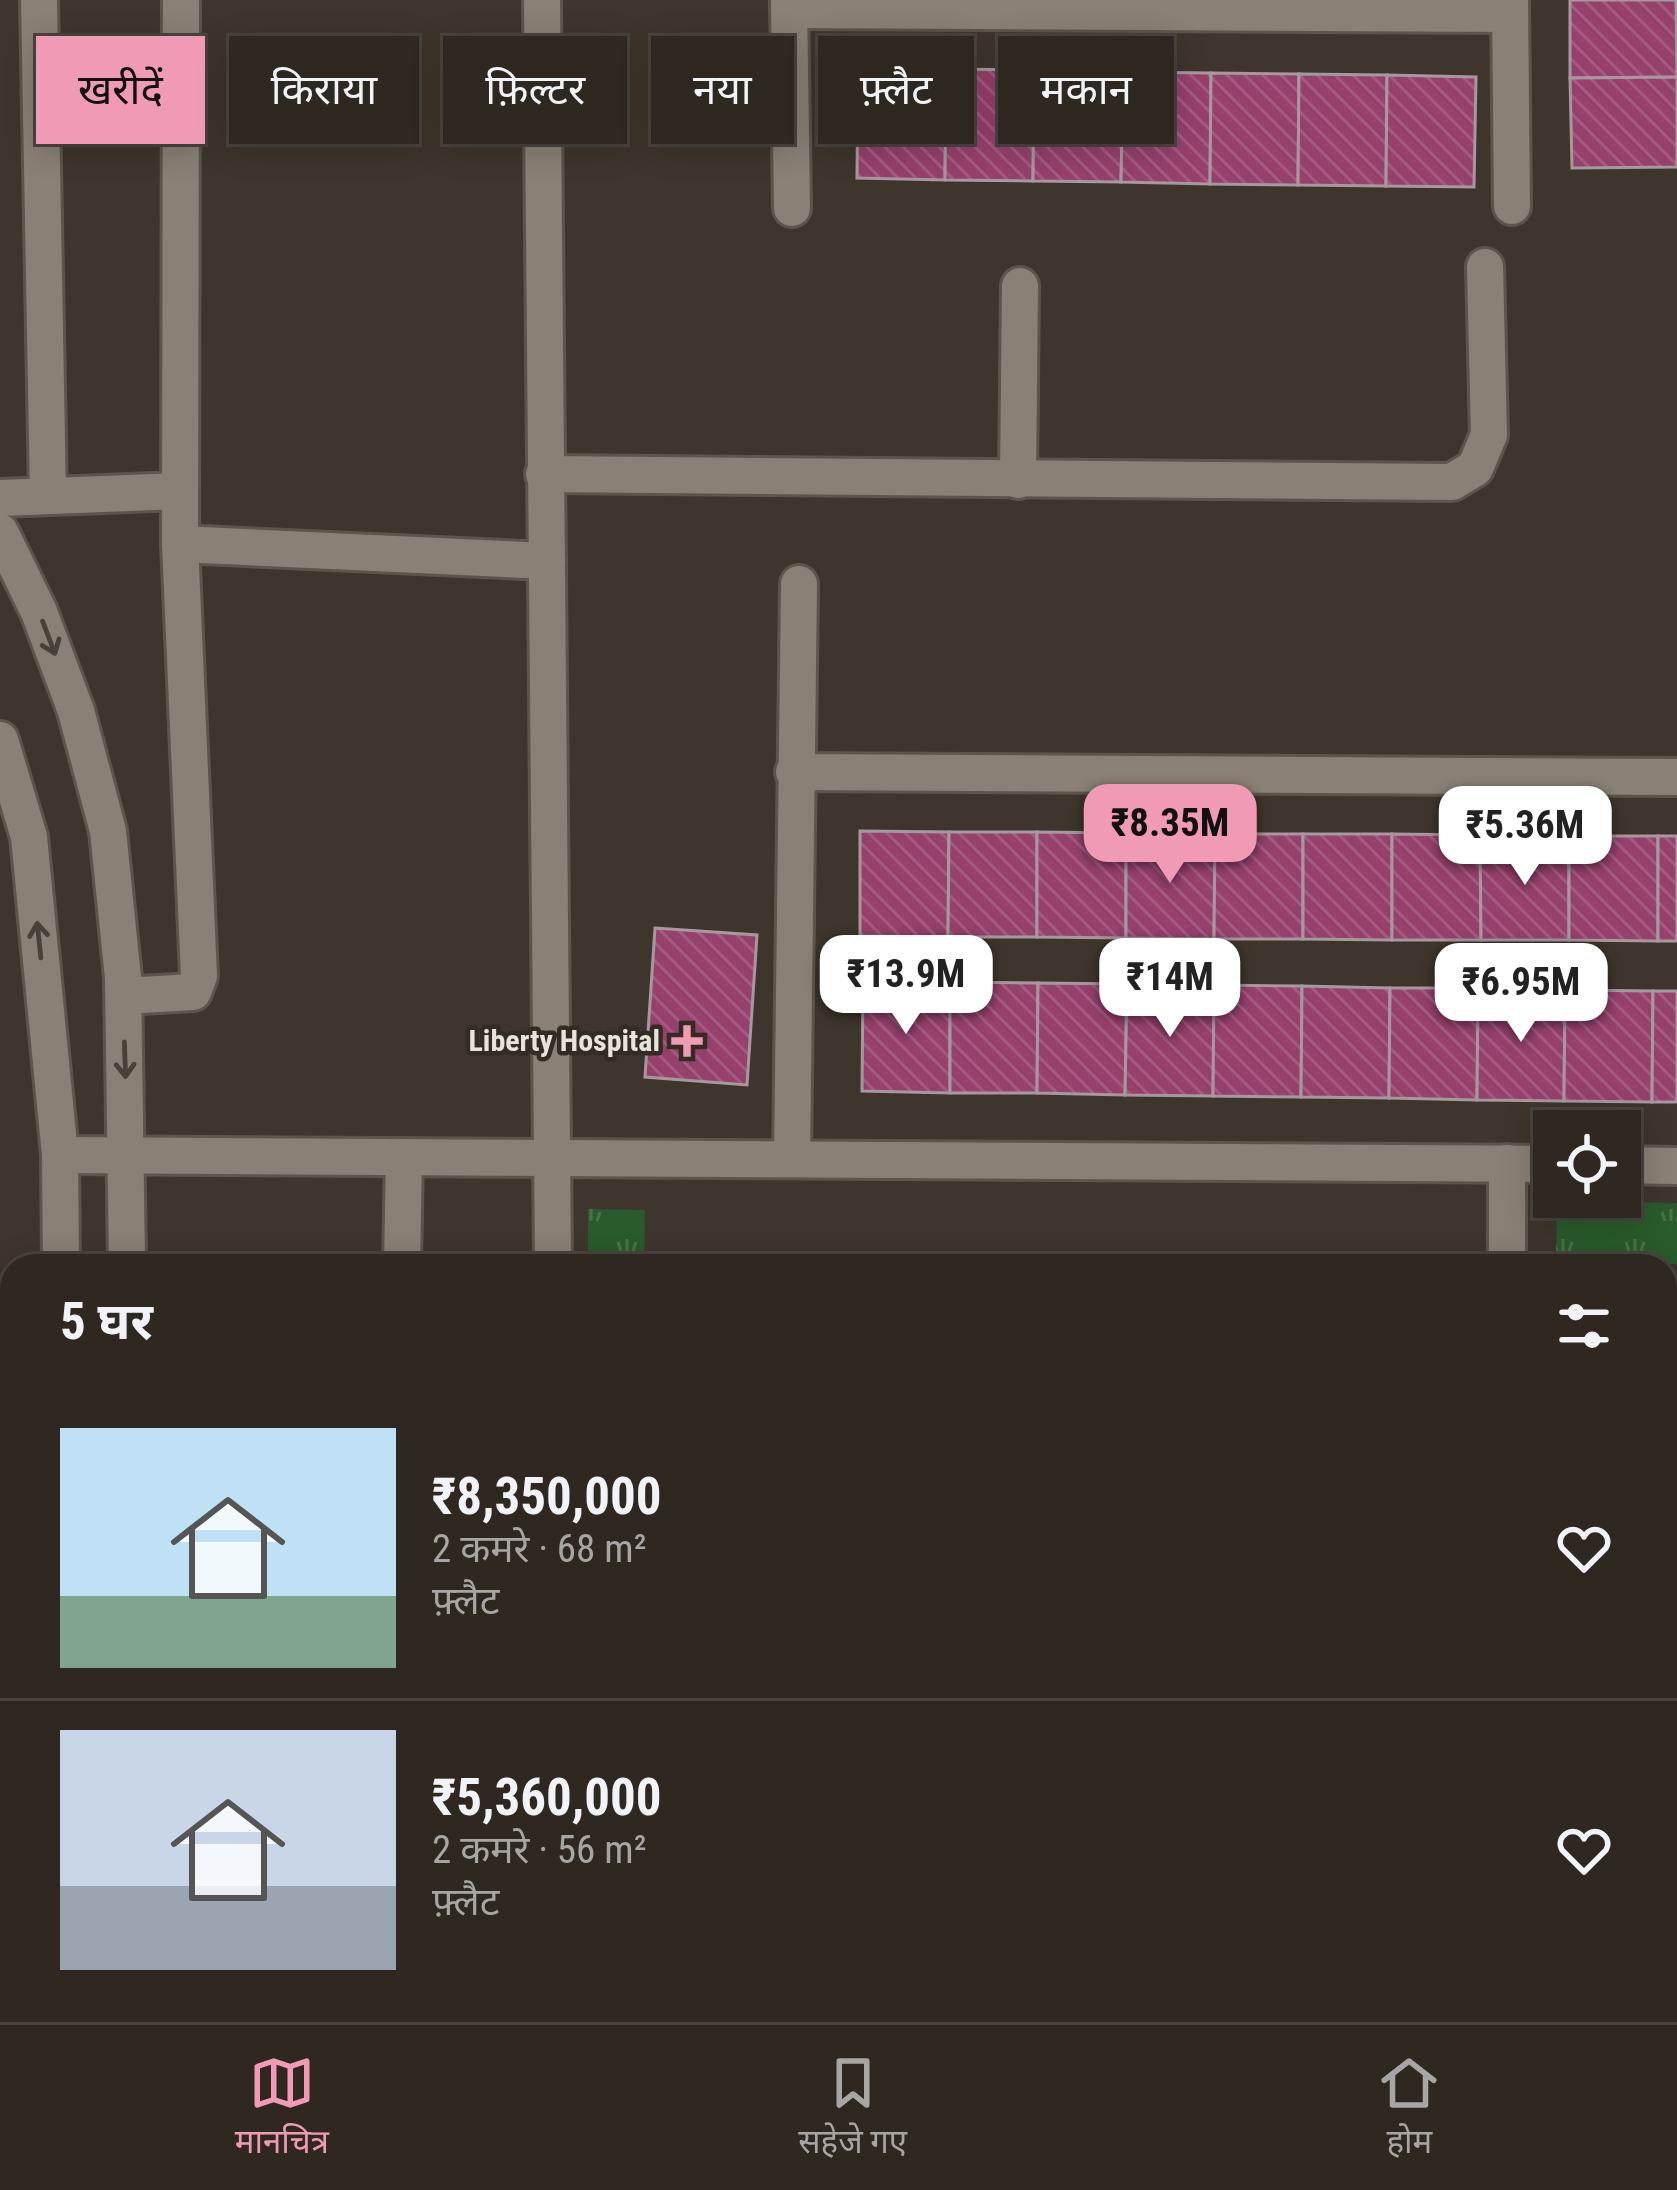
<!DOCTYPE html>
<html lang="hi">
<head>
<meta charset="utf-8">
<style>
  :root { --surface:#2e2821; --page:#3a342e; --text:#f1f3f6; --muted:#a7a6a5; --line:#49443f; --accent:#f09ab5 }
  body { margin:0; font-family:"Roboto Condensed","Noto Sans Devanagari",sans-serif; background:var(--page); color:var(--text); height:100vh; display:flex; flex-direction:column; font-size:45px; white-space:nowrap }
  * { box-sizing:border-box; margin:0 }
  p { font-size:39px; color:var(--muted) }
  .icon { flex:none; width:66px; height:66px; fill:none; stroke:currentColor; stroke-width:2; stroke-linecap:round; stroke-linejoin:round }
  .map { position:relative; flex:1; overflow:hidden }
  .drawer { position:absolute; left:0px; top:1254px; width:1677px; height:768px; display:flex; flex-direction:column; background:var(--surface); border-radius:36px 36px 0 0; box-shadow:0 6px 30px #0003,0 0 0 3px var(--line) }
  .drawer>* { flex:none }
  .top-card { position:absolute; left:36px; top:36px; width:1605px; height:108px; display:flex; gap:24px }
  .controls { position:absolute; left:1533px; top:1110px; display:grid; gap:24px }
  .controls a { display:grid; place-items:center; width:108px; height:108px; border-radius:0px; background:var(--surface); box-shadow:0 6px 30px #0003,0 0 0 3px var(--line); font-size:60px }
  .price { position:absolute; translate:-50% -102px; padding:0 27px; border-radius:24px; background:#fff; color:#222; font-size:39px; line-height:78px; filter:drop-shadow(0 3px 6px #0008) }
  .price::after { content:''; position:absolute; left:50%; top:72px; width:36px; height:27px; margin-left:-18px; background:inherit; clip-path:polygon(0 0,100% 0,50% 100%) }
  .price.current { background:var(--accent); color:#111 }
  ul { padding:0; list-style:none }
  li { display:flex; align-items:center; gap:36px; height:300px; padding:0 60px }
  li+li { border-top:3px solid var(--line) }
  li span { display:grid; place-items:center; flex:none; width:336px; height:240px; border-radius:0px; color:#555 }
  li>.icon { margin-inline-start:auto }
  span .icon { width:144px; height:144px; fill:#fffc; stroke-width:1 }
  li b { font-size:51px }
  h2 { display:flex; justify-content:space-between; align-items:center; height:144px; padding:0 60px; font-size:51px }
  .pill { padding:0 42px; border-radius:0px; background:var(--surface); box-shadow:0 6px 30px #0003,0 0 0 3px var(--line); font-size:42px; line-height:108px }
  .pill.current { background:var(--accent); color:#111 }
  .tab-bar { display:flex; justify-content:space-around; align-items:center; height:168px; border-top:3px solid var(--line); background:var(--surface); font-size:33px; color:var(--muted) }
  .tab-bar a { display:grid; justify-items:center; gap:6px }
  .tab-bar .current { color:var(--accent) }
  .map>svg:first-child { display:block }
  .grass { fill:url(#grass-tufts) }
  .building { fill:url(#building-back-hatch); stroke:#a7989f; stroke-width:3 }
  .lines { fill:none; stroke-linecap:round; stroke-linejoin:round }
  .minor-casing { stroke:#5c554c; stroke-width:42 }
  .minor { stroke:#898175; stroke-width:36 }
  .oneway { stroke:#484138 }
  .poi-dot { fill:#f09ab5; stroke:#332c23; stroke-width:4.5 }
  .labels { text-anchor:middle; stroke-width:9; stroke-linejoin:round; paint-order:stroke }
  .poi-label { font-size:30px; font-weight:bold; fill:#e8e4dd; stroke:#332c23; text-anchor:end }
</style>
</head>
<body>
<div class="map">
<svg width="1677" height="2022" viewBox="0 0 1677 2022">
  <defs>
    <pattern id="grass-tufts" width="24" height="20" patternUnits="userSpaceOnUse" patternTransform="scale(3)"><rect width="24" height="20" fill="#2a5b2c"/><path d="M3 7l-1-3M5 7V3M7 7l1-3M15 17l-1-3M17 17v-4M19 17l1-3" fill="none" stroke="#49724a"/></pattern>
    <pattern id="building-back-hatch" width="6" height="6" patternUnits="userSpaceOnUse" patternTransform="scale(3)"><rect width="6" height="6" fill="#96406c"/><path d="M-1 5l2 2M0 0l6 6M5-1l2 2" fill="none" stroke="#a55b81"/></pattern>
  </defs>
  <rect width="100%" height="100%" fill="#3e362c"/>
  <g class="grass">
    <polygon points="1557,1201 1677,1203 1677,1264 1556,1261"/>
    <polygon points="588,1209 645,1210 644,1266 588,1266"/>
  </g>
  <g class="building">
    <polygon points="1570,0 1676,0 1677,77 1570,78"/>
    <polygon points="858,68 946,69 945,180 857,178"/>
    <polygon points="946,69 1034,70 1033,181 945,180"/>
    <polygon points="1034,70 1123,72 1121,182 1033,181"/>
    <polygon points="1123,72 1211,73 1210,184 1121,182"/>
    <polygon points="1211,73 1299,74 1298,185 1210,184"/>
    <polygon points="1299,74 1387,75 1386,186 1298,185"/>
    <polygon points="1387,75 1476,77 1474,187 1386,186"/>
    <polygon points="1677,77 1677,167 1572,168 1570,78"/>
    <polygon points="860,831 949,832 948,937 860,936"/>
    <polygon points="949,832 1037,832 1037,937 948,937"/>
    <polygon points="1037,832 1126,833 1126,938 1037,937"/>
    <polygon points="1126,833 1215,834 1214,939 1126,938"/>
    <polygon points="1215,834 1303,834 1303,939 1214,939"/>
    <polygon points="1303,834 1392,834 1392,940 1303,939"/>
    <polygon points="1392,834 1480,835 1481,940 1392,940"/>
    <polygon points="1480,835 1569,836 1569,940 1481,940"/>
    <polygon points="1569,836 1658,836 1658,941 1569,940"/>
    <rect x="1658" y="836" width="19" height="105"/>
    <polygon points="655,928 757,935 747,1085 645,1077"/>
    <polygon points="863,980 950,982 950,1093 862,1091"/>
    <polygon points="950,982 1038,983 1037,1093 950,1093"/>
    <polygon points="1038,983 1127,984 1125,1095 1037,1093"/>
    <polygon points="1127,984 1214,985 1213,1096 1125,1095"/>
    <polygon points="1214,985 1302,986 1301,1097 1213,1096"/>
    <polygon points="1302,986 1390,988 1389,1098 1301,1097"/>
    <polygon points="1390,988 1478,988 1477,1100 1389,1098"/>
    <polygon points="1478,988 1565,990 1564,1101 1477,1100"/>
    <polygon points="1565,990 1653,991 1652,1102 1564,1101"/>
    <polygon points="1653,991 1677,991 1677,1102 1652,1102"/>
  </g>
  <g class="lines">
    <g class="minor-casing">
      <g id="minor">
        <polyline points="39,0 48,496"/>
        <polyline points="542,0 553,1266"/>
        <polyline points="789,0 792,208"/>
        <polyline points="1510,0 1512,206"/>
        <polyline points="789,10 1510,14"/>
        <polyline points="544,474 1452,482 1475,468 1489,435 1485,267"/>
        <polyline points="1018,480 1020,286"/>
        <polyline points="0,498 180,491"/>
        <polyline points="0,532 39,612 76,711 108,831 123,978 127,1266"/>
        <polyline points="180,544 547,561"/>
        <polyline points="0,740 29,837 60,1155 61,1266"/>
        <polyline points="794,772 1677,777"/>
        <polyline points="124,996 193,992 199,976 180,544 181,0"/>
        <polyline points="60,1155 1554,1164"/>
        <polyline points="792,1159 799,584"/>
        <polyline points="1507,1163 1507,1266"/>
        <polyline points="1620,1165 1677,1166"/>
        <polyline points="402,1266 404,1157"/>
        <polyline points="0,1409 12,1409"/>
        <polyline points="128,2010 128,2022"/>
        <polyline points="560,2010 560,2022"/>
        <polyline points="1157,2010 1157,2022"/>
        <polyline points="1521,2010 1522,2022"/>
        <polyline points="64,2022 64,2010"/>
        <polyline points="318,2022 319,2010"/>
        <polyline points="794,2022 794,2010"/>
      </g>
    </g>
    <use href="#minor" class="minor"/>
  </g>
  <defs><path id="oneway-shaft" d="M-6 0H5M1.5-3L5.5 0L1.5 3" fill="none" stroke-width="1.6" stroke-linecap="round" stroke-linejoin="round" transform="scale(3)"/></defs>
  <g class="oneway">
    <use href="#oneway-shaft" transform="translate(49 638) rotate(69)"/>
    <use href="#oneway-shaft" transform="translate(39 940) rotate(-96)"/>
    <use href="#oneway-shaft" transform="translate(125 1060) rotate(88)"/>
  </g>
  <path class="poi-dot" d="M681 1023h12v12h12v12h-12v12h-12v-12h-12v-12h12z"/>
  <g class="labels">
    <g class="poi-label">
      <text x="660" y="1051">Liberty Hospital</text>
    </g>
  </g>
</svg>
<div class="controls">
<a><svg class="icon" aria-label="locate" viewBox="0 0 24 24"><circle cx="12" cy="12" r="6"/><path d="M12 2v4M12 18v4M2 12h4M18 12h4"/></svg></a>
</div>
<b class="price current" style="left:1170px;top:886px">₹8.35M</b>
<b class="price" style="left:1525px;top:888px">₹5.36M</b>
<b class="price" style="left:906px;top:1037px">₹13.9M</b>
<b class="price" style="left:1170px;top:1040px">₹14M</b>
<b class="price" style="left:1521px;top:1045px">₹6.95M</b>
<div class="top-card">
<a class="pill current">खरीदें</a>
<a class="pill">किराया</a>
<a class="pill">फ़िल्टर</a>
<a class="pill">नया</a>
<a class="pill">फ़्लैट</a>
<a class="pill">मकान</a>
</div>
<section class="drawer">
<h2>5 घर<svg class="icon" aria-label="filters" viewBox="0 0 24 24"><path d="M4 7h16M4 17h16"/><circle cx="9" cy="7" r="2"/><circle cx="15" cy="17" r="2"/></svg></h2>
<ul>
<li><span style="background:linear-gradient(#bfe0f5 70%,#7fa58c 0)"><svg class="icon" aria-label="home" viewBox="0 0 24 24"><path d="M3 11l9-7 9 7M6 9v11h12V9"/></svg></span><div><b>₹8,350,000</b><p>2 कमरे · 68 m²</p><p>फ़्लैट</p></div><svg class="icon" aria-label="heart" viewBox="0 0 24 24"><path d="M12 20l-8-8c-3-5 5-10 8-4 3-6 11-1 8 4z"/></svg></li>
<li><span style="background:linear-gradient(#c9d6e8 65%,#9aa5b1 0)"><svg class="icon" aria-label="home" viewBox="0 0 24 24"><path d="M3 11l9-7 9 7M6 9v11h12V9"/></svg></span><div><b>₹5,360,000</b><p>2 कमरे · 56 m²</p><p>फ़्लैट</p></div><svg class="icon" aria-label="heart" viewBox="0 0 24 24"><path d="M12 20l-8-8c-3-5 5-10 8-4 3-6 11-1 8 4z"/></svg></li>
</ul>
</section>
</div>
<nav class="tab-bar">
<a class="current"><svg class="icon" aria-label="map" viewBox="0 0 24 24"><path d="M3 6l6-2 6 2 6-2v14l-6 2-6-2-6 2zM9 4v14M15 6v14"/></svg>मानचित्र</a>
<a><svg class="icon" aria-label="saved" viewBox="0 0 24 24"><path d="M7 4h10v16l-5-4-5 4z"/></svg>सहेजे गए</a>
<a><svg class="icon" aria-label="home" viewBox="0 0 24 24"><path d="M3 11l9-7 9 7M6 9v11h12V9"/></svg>होम</a>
</nav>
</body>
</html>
